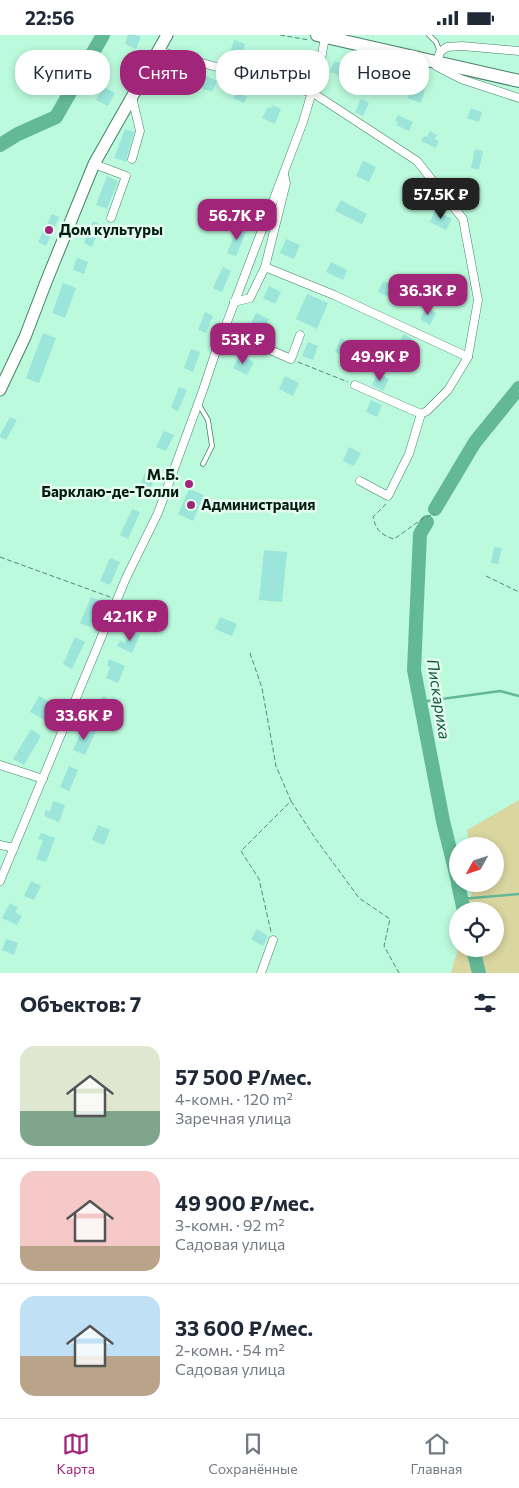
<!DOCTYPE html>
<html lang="ru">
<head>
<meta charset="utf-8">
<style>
  :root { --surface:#fff; --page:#f2f2f3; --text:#1f2937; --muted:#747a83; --line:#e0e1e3; --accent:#a12579 }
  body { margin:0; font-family:Commissioner,sans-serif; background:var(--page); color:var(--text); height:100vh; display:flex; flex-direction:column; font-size:19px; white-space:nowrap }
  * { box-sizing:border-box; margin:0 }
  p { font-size:16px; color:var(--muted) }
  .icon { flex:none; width:28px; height:28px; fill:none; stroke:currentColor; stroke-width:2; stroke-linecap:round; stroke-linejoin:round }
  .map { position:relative; height:938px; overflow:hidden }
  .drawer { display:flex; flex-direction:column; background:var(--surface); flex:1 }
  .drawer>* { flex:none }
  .guide { position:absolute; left:15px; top:15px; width:490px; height:45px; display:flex; gap:10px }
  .needle { width:32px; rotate:230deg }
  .controls { position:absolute; left:449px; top:802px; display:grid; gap:10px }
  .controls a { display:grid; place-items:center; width:55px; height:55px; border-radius:50%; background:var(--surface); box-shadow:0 2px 8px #0003; font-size:25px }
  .price { position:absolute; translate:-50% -42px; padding:0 11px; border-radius:10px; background:var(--accent); color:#fff; font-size:16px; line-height:32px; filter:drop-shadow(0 1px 2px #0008) }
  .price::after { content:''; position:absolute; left:50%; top:30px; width:15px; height:11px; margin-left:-8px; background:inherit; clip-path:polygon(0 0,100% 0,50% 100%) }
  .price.active { background:#222; color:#fff }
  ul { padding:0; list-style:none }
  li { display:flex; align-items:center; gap:15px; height:125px; padding:0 20px }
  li+li { border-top:1px solid var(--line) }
  li span { display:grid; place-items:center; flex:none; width:140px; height:100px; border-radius:15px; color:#555 }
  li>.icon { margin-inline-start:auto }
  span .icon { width:60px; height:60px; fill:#fffc; stroke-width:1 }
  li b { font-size:21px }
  h2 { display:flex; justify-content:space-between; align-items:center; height:60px; padding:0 20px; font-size:21px }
  .chip { padding:0 18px; border-radius:20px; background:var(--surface); box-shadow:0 2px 8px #0003; font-size:18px; line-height:45px }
  .chip.active { background:var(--accent); color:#fff }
  .status { display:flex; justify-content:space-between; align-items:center; height:35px; padding:0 25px; background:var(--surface); direction:ltr }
  .status svg { height:14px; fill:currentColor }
  .menu { display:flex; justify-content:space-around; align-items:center; height:70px; border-top:1px solid var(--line); background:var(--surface); font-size:14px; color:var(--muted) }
  .menu a { display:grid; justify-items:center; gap:2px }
  .menu .active { color:var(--accent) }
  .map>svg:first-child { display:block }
  .green { fill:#dad6a0 }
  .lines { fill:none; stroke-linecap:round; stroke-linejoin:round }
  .stream { stroke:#63b995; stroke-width:2.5 }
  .river { stroke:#63b995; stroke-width:14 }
  .building { fill:#9be5da }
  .lane-casing { stroke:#448066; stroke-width:5.5 }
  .street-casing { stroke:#448066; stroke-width:9 }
  .secondary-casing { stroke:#448066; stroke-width:13 }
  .primary-casing { stroke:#448066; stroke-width:14 }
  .path { stroke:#5b8773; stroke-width:1; stroke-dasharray:5 2.5; stroke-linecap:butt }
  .lane { stroke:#fff; stroke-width:4 }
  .street { stroke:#fff; stroke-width:8 }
  .secondary { stroke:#fff; stroke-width:11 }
  .primary { stroke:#fff; stroke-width:12 }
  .poi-dot { fill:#a12579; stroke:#e5fdf1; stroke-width:2 }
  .labels { text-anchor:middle; stroke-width:5; stroke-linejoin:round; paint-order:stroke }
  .poi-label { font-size:15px; font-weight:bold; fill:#041d13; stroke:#e5fdf1; text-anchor:start }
  .water-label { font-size:16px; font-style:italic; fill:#13573f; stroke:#e5fdf1 }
</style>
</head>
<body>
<div class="status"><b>22:56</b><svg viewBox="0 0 49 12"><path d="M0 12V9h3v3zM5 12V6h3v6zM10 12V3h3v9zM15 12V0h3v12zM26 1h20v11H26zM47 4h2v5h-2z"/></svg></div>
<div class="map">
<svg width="519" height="938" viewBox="0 0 519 938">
  <rect width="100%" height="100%" fill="#bbfadc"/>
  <polygon class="green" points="519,765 519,938 451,938 458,914 495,914 495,876 467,876 474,849 495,849 495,811 469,811 467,795"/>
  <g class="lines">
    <g class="stream">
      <polyline points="420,667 500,656 519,661"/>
      <polyline points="461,864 519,859"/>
    </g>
    <g class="river">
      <polyline points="0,110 18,99 56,82 103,0"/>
      <polyline points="435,474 475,407 519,353"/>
      <polyline points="427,487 420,499 414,635 443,786 458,847"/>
      <polyline points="458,849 464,876"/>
      <polyline points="473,914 479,938"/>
    </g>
  </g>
  <g class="building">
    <polygon points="128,0 136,0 141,2 136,14 125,9"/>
    <polygon points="234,5 245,9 241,22 230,18"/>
    <polygon points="276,17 283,19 281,23 284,24 280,37 267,33 272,20 275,21"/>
    <polygon points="334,26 347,30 344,42 330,37"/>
    <polygon points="206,41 217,46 212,57 201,53"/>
    <polygon points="412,50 425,54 421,68 408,63"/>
    <polygon points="103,52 115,58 108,71 96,65"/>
    <polygon points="238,52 245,56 243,60 247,62 244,68 233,63"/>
    <polygon points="361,64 369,68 363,81 355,77"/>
    <polygon points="272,70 281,74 275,89 262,83 268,72 271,73"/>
    <polygon points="471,73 482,77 479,87 467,83"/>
    <polygon points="398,80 413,87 409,96 396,90 398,87 395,86"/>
    <polygon points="125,94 134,97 127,122 127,127 114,123"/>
    <polygon points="430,96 437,100 434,104 439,106 436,113 421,106 424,101 427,102"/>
    <polygon points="475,114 483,116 479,135 471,133"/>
    <polygon points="363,126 376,132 369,147 356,141"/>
    <polygon points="107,141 118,146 107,174 96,170"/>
    <polygon points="341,165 367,179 362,189 335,176"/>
    <polygon points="435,175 452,184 446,195 430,187"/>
    <polygon points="52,179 59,182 46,211 38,207"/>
    <polygon points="93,186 101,190 92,212 84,208"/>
    <polygon points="238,191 247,195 236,221 227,218"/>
    <polygon points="286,204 300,210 294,224 280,218"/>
    <polygon points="77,223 88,227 84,239 73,235"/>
    <polygon points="331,227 347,235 343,245 326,237"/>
    <polygon points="223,232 231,236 222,257 213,253"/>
    <polygon points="383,246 394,251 389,262 378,257"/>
    <polygon points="63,248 76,253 65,283 52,278"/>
    <polygon points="269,251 281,257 275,269 263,263"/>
    <polygon points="307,259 328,268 317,294 296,284"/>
    <polygon points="427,272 436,278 430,290 420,284"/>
    <polygon points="205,277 213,281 206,298 198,295"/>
    <polygon points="256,278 269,284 264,294 251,288"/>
    <polygon points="43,298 56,303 39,348 26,343"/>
    <polygon points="404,299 413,305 406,318 396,313"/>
    <polygon points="341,303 353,309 347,322 335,317"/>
    <polygon points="308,307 318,311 313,325 302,321"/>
    <polygon points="191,314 200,317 193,337 184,333"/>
    <polygon points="240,319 254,327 247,340 233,333"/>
    <polygon points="378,338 389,344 383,356 372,350"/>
    <polygon points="285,341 299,348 293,361 279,354"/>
    <polygon points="179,352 187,355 178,376 171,373"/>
    <polygon points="371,365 382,370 377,382 366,377"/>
    <polygon points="10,382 17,385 6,405 0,402 0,400"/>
    <polygon points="164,396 174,400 166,416 156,412"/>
    <polygon points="349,412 361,418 354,431 343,426"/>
    <polygon points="145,438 155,442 147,461 137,457"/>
    <polygon points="189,454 204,460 193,486 178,479"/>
    <polygon points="132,474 140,477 128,504 120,500"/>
    <polygon points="494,512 502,513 498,529 491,528"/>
    <polygon points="264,515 287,517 282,567 259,565"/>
    <polygon points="110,523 120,527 110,550 100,546"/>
    <polygon points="91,562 101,566 90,592 80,588"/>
    <polygon points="220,582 237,589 232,601 215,594"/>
    <polygon points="131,596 140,600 132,618 117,611 120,605 125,608"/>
    <polygon points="75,602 85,607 72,634 63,629"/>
    <polygon points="109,624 125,631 118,648 106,643 110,632 107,630"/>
    <polygon points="39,661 54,669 45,685 30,677"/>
    <polygon points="103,661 112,666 102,685 89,677 92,670 97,673"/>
    <polygon points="84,691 96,697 85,720 73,715"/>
    <polygon points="31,694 41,701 24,730 13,724"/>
    <polygon points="69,731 78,735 69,756 60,752"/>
    <polygon points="53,766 65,770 59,787 44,781 46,775 50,777"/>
    <polygon points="98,790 110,795 104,810 92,805"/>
    <polygon points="41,798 55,803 46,827 36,824 43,805 38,804"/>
    <polygon points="31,846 41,851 34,865 24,861"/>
    <polygon points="10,868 18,873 15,877 22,881 17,890 2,883"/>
    <polygon points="257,894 268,901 263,911 251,904"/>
    <polygon points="6,904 18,908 14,920 2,915"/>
  </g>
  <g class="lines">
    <g class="lane-casing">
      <g id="lane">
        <polyline points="429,0 436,7 440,17"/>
        <polyline points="198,368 208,385 212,411 203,429"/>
      </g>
    </g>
    <g class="street-casing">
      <g id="street">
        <polyline points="158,16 313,58 417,126 463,184 478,265 468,322 448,355 427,376 421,379 409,419 388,461 360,446"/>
        <polyline points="519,16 462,11 447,12 440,17 436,31 461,44 519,63"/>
        <polyline points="132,62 140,96 132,124"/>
        <polyline points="94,129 126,141 111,183"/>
        <polyline points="265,232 334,260 468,322"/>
        <polyline points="234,267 250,263 265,232 286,148 284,139"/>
        <polyline points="224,295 291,324 300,300"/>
        <polyline points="355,350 421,379"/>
        <polyline points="0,730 43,744"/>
        <polyline points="0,810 14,813"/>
        <polyline points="0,846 126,543 158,478 203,355 221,301 224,295 303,87 320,30 325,2"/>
        <polyline points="261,938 273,905"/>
      </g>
    </g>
    <g class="secondary-casing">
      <polyline id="secondary" points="0,355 25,302 46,247 94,129 167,0"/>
    </g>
    <g class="primary-casing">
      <polyline id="primary" points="317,0 519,46"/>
    </g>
    <g class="path">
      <polyline points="280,0 309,5"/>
      <polyline points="298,327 348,347"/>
      <path d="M 386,469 L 373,482 C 376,495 381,500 394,504 L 425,482 L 435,479"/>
      <polyline points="0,522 110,562"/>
      <polyline points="486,541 519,557"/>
      <polyline points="250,618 262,653 276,731 291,766 241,816 259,844 271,897"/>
      <polyline points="291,766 315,803 359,863 390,884 384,911 399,938"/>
    </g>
    <use href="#lane" class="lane"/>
    <use href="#street" class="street"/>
    <use href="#secondary" class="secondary"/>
    <use href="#primary" class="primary"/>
  </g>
  <g class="poi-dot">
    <circle cx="49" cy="195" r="5"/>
    <circle cx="189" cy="449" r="5"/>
    <circle cx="191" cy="470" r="5"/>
  </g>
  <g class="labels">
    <g class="poi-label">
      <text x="59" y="200">Дом культуры</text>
      <text x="179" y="445" text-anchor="end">М.Б.<tspan x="179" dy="17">Барклаю-де-Толли</tspan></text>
      <text x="201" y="475">Администрация</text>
    </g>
    <g class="water-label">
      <text transform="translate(439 664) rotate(81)" y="6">Пискариха</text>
    </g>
  </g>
</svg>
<div class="controls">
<a><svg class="needle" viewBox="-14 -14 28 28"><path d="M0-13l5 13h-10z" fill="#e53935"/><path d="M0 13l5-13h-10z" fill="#747a83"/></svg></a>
<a><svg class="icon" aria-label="locate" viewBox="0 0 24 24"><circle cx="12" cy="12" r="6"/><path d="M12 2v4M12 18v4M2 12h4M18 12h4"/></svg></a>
</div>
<b class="price active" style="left:441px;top:185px">57.5K ₽</b>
<b class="price" style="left:237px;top:206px">56.7K ₽</b>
<b class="price" style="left:428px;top:281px">36.3K ₽</b>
<b class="price" style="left:243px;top:330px">53K ₽</b>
<b class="price" style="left:380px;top:347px">49.9K ₽</b>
<b class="price" style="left:130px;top:607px">42.1K ₽</b>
<b class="price" style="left:84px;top:706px">33.6K ₽</b>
<div class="guide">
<a class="chip">Купить</a>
<a class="chip active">Снять</a>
<a class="chip">Фильтры</a>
<a class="chip">Новое</a>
</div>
</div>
<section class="drawer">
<h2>Объектов: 7<svg class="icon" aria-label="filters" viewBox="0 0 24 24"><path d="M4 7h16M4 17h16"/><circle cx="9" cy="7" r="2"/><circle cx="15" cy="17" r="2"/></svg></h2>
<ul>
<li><span style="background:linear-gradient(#dfe7d0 65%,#7fa58c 0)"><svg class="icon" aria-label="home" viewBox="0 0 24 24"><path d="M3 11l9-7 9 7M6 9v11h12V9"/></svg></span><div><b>57 500 ₽/мес.</b><p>4-комн. · 120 m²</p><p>Заречная улица</p></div></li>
<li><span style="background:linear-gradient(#f6c9c9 75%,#b9a48a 0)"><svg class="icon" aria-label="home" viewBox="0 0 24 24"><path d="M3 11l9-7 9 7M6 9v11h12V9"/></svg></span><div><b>49 900 ₽/мес.</b><p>3-комн. · 92 m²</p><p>Садовая улица</p></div></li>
<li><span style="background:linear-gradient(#bfe0f5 60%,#b9a48a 0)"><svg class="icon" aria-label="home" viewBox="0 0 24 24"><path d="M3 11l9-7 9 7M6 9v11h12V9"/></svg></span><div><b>33 600 ₽/мес.</b><p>2-комн. · 54 m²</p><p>Садовая улица</p></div></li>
</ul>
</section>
<nav class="menu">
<a class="active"><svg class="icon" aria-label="map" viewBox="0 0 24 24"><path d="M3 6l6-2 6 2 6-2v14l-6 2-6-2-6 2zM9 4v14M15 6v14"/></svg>Карта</a>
<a><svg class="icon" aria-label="saved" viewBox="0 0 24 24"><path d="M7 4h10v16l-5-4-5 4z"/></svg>Сохранённые</a>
<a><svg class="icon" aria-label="home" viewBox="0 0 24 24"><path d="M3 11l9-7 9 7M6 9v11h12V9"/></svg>Главная</a>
</nav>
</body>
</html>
